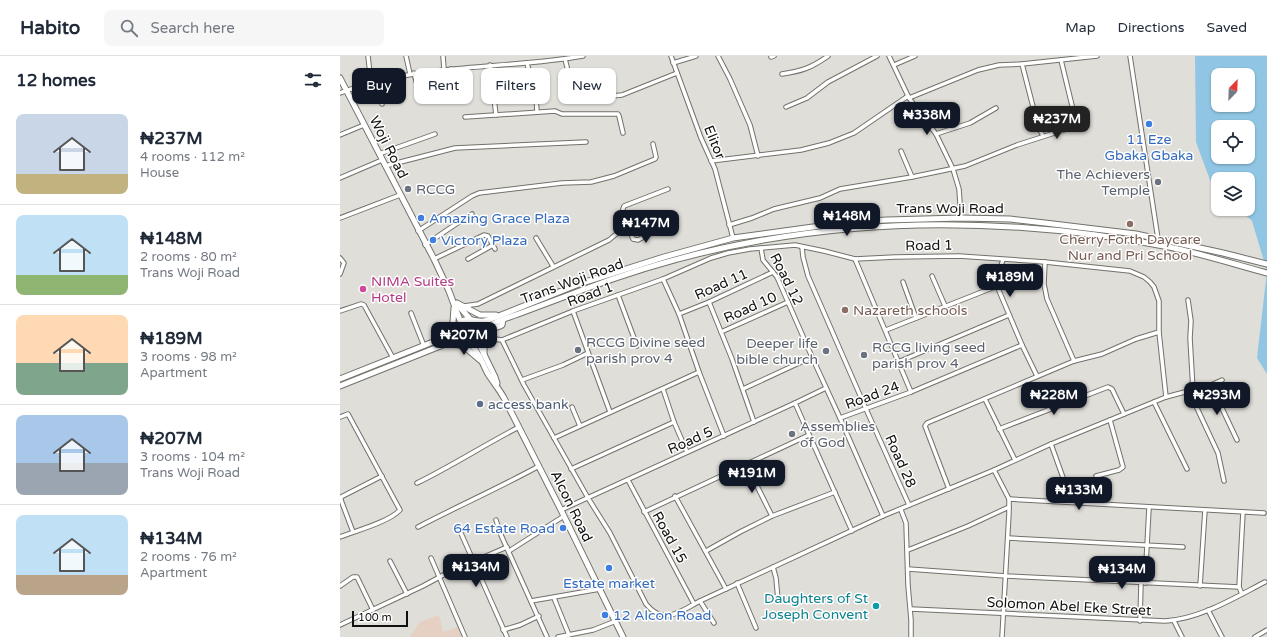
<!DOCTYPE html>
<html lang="en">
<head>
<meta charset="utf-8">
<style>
  :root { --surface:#fff; --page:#f6f6f7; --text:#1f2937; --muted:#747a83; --line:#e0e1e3; --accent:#111827 }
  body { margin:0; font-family:"Varela Round",sans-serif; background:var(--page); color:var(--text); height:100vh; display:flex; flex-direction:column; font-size:15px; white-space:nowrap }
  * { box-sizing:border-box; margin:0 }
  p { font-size:13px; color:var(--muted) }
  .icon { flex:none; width:22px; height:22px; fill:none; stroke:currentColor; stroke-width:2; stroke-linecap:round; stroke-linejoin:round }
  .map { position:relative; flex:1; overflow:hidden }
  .drawer { display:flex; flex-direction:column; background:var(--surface); width:340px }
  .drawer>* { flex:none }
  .top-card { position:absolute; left:12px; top:12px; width:380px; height:36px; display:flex; gap:8px }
  .needle { width:26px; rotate:23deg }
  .controls { position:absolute; left:871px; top:12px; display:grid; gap:8px }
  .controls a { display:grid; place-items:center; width:44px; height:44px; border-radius:8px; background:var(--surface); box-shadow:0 1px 3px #0004; font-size:20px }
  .scale { position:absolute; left:12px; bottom:10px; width:56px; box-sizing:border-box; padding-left:4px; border:2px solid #11110f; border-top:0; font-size:11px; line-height:14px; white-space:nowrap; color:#11110f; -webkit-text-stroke:3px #fff; paint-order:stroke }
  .price { position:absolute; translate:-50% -34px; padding:0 9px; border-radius:8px; background:var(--accent); color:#fff; font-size:13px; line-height:26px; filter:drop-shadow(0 1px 2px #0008) }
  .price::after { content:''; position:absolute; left:50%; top:24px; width:12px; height:9px; margin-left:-6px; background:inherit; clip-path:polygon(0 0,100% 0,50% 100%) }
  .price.on { background:#222; color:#fff }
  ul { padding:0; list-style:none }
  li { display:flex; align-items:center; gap:12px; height:100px; padding:0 16px }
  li+li { border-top:1px solid var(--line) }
  li span { display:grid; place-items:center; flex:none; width:112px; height:80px; border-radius:8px; color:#555 }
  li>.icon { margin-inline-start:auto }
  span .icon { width:48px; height:48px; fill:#fffc; stroke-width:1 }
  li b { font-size:17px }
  h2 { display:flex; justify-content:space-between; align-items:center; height:48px; padding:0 16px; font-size:17px }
  .pill { padding:0 14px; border-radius:8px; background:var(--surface); box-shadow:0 1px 3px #0004; font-size:14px; line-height:36px }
  .pill.on { background:var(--accent); color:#fff }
  header { display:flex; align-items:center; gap:24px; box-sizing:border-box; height:56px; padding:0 20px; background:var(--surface); border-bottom:1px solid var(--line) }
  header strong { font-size:19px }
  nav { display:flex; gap:22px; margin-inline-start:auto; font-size:14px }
  .search { width:280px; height:36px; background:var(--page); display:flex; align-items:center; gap:10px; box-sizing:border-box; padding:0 14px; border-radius:8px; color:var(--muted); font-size:15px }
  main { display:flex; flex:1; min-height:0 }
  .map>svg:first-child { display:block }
  .industrial { fill:#e5d0c3 }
  .water { fill:#90c6e4; fill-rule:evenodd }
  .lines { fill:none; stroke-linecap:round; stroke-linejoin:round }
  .minor-casing { stroke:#72716b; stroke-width:5.5 }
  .secondary-casing { stroke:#72716b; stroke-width:7 }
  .minor { stroke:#fff; stroke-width:3.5 }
  .secondary { stroke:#fff; stroke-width:5 }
  .shop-dot { fill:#3f7fe0; stroke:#fff; stroke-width:1.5 }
  .worship-dot { fill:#6b7280; stroke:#fff; stroke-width:1.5 }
  .education-dot { fill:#8d6e63; stroke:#fff; stroke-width:1.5 }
  .hotel-dot { fill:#d1479c; stroke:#fff; stroke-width:1.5 }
  .service-dot { fill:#5c6f8a; stroke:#fff; stroke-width:1.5 }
  .culture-dot { fill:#0f9aa8; stroke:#fff; stroke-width:1.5 }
  .labels { text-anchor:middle; stroke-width:3; stroke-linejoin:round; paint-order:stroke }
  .shop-label { font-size:14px; fill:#366cbe; stroke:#fff; text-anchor:start }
  .street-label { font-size:14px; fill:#11110f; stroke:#fff }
  .worship-label { font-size:14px; fill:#5b616d; stroke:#fff; text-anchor:start }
  .education-label { font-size:14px; fill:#785e54; stroke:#fff }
  .hotel-label { font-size:14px; fill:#b23c85; stroke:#fff; text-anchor:start }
  .service-label { font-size:14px; fill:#4e5e75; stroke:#fff; text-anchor:start }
  .culture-label { font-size:14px; fill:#0d838f; stroke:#fff; text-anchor:end }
</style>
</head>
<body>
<header>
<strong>Habito</strong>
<div class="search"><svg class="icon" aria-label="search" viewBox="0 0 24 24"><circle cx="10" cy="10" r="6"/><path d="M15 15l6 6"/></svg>Search here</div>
<nav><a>Map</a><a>Directions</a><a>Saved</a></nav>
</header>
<main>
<section class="drawer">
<h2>12 homes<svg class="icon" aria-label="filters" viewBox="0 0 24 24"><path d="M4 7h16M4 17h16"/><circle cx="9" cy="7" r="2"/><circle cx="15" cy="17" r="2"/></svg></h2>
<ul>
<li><span style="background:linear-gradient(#c9d6e8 75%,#c2b280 0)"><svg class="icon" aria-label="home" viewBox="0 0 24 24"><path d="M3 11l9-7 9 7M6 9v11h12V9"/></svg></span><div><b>₦237M</b><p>4 rooms · 112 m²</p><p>House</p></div></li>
<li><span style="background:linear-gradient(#bfe0f5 75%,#8fb573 0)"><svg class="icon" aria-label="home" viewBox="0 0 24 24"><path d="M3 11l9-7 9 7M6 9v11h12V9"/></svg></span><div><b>₦148M</b><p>2 rooms · 80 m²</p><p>Trans Woji Road</p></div></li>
<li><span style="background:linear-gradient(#ffd9b3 60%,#7fa58c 0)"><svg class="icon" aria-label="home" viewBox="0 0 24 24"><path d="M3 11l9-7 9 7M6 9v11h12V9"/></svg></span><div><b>₦189M</b><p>3 rooms · 98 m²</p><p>Apartment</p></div></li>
<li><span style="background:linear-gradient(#a9c7e8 60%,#9aa5b1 0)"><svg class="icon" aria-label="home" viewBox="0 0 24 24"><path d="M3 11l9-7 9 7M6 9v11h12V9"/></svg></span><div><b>₦207M</b><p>3 rooms · 104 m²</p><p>Trans Woji Road</p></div></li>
<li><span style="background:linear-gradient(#bfe0f5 75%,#b9a48a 0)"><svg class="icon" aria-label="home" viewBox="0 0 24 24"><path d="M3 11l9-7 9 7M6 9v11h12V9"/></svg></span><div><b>₦134M</b><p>2 rooms · 76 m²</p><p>Apartment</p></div></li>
</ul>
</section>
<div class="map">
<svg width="927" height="581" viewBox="0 0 927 581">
  <rect width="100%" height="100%" fill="#e0ded8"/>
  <polygon class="industrial" points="99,559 103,576 118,571 121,581 70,581 80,566"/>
  <path class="water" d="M 855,0 L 927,0 L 927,318 L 917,302 L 927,215 L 912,165 L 899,153 L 908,153 L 908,123 L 878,123 L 878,132 L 870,124 L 856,86 ZM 878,19 L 908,19 L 908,49 L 878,49 ZM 878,71 L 908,71 L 908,101 L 878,101 Z"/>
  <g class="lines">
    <g class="minor-casing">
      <g id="minor">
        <polyline points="28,0 31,27"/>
        <polyline points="66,0 70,18"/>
        <polyline points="103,0 104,13"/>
        <polyline points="331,0 361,82 375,113 393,182"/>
        <polyline points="378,0 390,23 410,69 418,100"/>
        <polyline points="549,0 569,42 596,78 613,113 619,133 621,162"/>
        <polyline points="790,0 818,183"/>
        <polyline points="431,1 434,0"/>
        <polyline points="225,3 232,31"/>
        <polyline points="721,4 735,62"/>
        <polyline points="187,7 192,27 196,40 197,56"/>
        <polyline points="333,7 356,0"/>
        <polyline points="682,8 698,70 703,80"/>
        <polyline points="150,9 156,59"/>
        <polyline points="554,9 575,0"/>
        <polyline points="111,13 116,43"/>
        <polyline points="74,17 80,40"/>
        <path d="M 442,18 C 462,15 471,12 488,0"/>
        <polyline points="37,26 42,48"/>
        <path d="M 0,37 C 15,31 31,27 47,23 C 111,9 178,11 243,0"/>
        <polyline points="272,40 282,39 337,17"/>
        <polyline points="569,42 638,14 659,9 682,8 757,0"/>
        <polyline points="446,51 467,42 488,26 537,0"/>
        <polyline points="125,61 215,55 222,58 278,58 279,60 283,77"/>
        <polyline points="596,78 630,67 656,52"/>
        <polyline points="0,79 24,69"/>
        <polyline points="561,95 572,121"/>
        <polyline points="39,98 95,78"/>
        <polyline points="371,105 461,94 489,87 514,77 568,40"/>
        <polyline points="45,110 115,92 246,86"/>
        <polyline points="0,122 42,104"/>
        <polyline points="328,133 284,150 282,156 293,183 298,184 336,164"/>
        <polyline points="0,162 60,139"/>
        <polyline points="389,169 412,162 434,153 480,142 500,133 572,121 625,110 677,89 727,73"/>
        <polyline points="78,175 132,140 139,137 222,127 251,126 274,120 315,103 316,101 313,88"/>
        <polyline points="196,182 213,210"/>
        <polyline points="85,189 116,168 132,158"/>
        <polyline points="462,191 463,201 468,220 526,353 569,449"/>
        <polyline points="421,192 423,204 437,221 472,301 500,362 543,460"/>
        <polyline points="0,202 4,207 0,218"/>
        <polyline points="94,203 144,179 148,180 155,193"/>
        <polyline points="128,203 153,189"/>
        <polyline points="515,203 571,336"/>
        <polyline points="663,204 657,220 657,230 682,289 697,320"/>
        <polyline points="705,206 704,228 707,243 734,305"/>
        <polyline points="592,220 605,250"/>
        <polyline points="323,223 339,258 359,316 384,380"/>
        <polyline points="563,226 576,262"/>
        <polyline points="278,239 297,290"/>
        <polyline points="848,244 851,265 850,282 853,334"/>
        <polyline points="369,246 392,303 414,366"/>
        <polyline points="124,250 138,248 269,184 287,169"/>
        <polyline points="0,255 21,248 24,249 53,302"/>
        <polyline points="233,255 270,356"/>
        <polyline points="71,257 84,290"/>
        <polyline points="339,258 369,246 433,216"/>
        <polyline points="546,274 657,230"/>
        <path d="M 149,276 C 152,282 156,284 162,284 L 233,255 L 323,223 L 371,202 L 388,197 L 410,193 L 455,189 L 484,195 L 515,203 L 555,201 L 619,200 L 705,206 L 790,215 L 804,221 L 810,226 L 814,231 L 819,245 L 819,276 L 826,341"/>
        <polyline points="381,276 448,246"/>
        <path d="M 162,284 L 184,329 L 248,442 L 270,477 L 306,548 C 324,570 339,556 360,545 L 543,460 L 654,414 L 711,388 L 826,341 L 871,329 L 882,324"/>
        <polyline points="558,306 669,259"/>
        <polyline points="182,324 223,309 248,297"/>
        <polyline points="871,329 897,384"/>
        <polyline points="323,333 334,366 347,396"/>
        <polyline points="403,333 472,301"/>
        <polyline points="849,335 878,397 884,425"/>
        <polyline points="645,343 675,404"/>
        <polyline points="814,346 847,413"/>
        <polyline points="455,347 512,475"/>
        <polyline points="232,351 240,370"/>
        <path d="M 0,361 L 8,358 L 60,454 C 49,466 15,475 0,481"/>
        <polyline points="500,362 571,336 682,289"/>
        <polyline points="659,373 768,331 772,333 784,358"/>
        <polyline points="214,382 359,316"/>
        <polyline points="711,388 726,430"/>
        <polyline points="406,408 432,460"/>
        <polyline points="231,413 334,366"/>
        <polyline points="654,414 669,443 669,457 662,581"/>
        <polyline points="756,420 779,414 783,411 770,364"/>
        <polyline points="288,424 354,548"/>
        <path d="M 77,427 C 112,410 144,389 179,371"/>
        <polyline points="609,433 585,370 587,367 734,305 762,298 796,283 819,276"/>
        <polyline points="335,440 386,533"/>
        <polyline points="669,443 924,457"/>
        <polyline points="221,454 455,347 486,332"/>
        <polyline points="561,454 566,467 568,529 571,564 571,581"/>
        <polyline points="304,456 469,379"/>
        <polyline points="156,464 161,479 207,581"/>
        <path d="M 78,471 C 118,450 159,432 199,410"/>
        <polyline points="120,475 167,581"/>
        <polyline points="13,476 1,444 1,441 42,420"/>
        <polyline points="668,482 843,491"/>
        <polyline points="568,494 628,470 669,451"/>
        <polyline points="169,495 224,460"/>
        <polyline points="366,495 400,476 432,460 495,436"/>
        <polyline points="91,502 125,581"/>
        <polyline points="50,505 67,538"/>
        <polyline points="433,511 436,522 438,544"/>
        <polyline points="568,513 666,520 899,531"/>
        <polyline points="397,527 416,572"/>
        <polyline points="805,527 809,452"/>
        <polyline points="0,530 13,521 17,521 33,554"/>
        <polyline points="860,530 865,454"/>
        <polyline points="902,538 899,531 903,456"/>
        <polyline points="214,542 229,579"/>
        <polyline points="191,545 260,533"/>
        <polyline points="360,545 374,567"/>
        <path d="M 571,553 L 825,565 C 860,563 894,542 925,526"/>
        <polyline points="868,554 882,581"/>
        <polyline points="800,565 801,527"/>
        <polyline points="834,565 842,581"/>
        <polyline points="0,569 83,530 107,517 167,491"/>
        <polyline points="163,574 180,569 199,560"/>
        <polyline points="218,581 253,574 276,565"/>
        <polyline points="915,581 927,574"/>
      </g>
    </g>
    <g class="secondary-casing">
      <g id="secondary">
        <polyline points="0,22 94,203 109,235 121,267"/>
        <polyline points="117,247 140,259 156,259"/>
        <polyline points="118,249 130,263"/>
        <path d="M 136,266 C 153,285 117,295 118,274 C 118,270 120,266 124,264 C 130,262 134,265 139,265 C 143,266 147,264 151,263 L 239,228 L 324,201 L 393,182 L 509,166 L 547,164 L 621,162 L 670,163 L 705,167 L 796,178 L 883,197 L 927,208"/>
        <path d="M 141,276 C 152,266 167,262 181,257 C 202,249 224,241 245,233 C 435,161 631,153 829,191 C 862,198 894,208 927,217"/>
        <polyline points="104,281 113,266 114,252"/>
        <polyline points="138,282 140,290 155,321 157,327"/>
        <path d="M 129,286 C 139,295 142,307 148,318 C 153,326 159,333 164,342 L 221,454 L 283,581"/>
        <polyline points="109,288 119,289 126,292 140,304"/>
        <path d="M 144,298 C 144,289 144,278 153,273 C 156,271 159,271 162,269 L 163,264"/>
        <polyline points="0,323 113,278 118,274"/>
        <polyline points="0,330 108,287 122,284"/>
      </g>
    </g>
    <use href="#minor" class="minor"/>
    <use href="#secondary" class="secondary"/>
  </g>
  <g class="shop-dot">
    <circle cx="809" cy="68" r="4"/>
    <circle cx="81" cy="162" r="4"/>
    <circle cx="93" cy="184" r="4"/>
    <circle cx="223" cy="472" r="4"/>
    <circle cx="269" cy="512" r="4"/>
    <circle cx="265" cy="559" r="4"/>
  </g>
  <g class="worship-dot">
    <circle cx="818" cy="126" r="4"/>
    <circle cx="68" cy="133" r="4"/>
    <circle cx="238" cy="294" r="4"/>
    <circle cx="486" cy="295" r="4"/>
    <circle cx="524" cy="299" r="4"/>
    <circle cx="452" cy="378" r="4"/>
  </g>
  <g class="education-dot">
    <circle cx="790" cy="168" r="4"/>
    <circle cx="505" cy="254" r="4"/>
  </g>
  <circle class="hotel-dot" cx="23" cy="233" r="4"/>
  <circle class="service-dot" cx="140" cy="348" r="4"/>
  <circle class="culture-dot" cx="536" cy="550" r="4"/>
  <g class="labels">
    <g class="shop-label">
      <text x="809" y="88" text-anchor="middle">11 Eze<tspan x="809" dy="16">Gbaka Gbaka</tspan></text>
      <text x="89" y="167">Amazing Grace Plaza</text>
      <text x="101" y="189">Victory Plaza</text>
      <text x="215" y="477" text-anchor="end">64 Estate Road</text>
      <text x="269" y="532" text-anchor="middle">Estate market</text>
      <text x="273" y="564">12 Alcon Road</text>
    </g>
    <g class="street-label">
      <text transform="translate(375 86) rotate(68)" y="5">Elitor</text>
      <text transform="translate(49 91) rotate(63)" y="5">Woji Road</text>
      <text x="610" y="157">Trans Woji Road</text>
      <text transform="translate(589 189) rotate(-1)" y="5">Road 1</text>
      <text transform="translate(447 223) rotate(63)" y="5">Road 12</text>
      <text transform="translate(232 225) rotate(-20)" y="5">Trans Woji Road</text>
      <text transform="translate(381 228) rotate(-24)" y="5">Road 11</text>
      <text transform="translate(250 238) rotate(-20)" y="5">Road 1</text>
      <text transform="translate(410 251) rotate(-24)" y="5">Road 10</text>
      <text transform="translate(532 339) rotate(-20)" y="5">Road 24</text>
      <text transform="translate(350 384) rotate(-24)" y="5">Road 5</text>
      <text transform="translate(561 405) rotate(66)" y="5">Road 28</text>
      <text transform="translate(232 450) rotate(64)" y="5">Alcon Road</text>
      <text transform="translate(330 481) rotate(61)" y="5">Road 15</text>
      <text transform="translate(729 550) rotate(3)" y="5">Solomon Abel Eke Street</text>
    </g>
    <g class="worship-label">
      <text x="810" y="123" text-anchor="end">The Achievers<tspan x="810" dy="16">Temple</tspan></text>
      <text x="76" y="138">RCCG</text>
      <text x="246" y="291">RCCG Divine seed<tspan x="246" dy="16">parish prov 4</tspan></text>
      <text x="478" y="292" text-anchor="end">Deeper life<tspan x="478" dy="16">bible church</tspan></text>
      <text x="532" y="296">RCCG living seed<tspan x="532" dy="16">parish prov 4</tspan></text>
      <text x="460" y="375">Assemblies<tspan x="460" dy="16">of God</tspan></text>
    </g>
    <g class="education-label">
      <text x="790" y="188">Cherry Forth Daycare<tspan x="790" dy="16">Nur and Pri School</tspan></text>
      <text x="513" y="259" text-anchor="start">Nazareth schools</text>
    </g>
    <g class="hotel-label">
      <text x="31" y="230">NIMA Suites<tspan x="31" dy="16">Hotel</tspan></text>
    </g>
    <g class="service-label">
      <text x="148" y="353">access bank</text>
    </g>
    <g class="culture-label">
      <text x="528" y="547">Daughters of St<tspan x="528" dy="16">Joseph Convent</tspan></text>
    </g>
  </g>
</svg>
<div class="controls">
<a><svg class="needle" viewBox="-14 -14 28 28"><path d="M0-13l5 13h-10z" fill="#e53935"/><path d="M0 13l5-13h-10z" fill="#747a83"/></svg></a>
<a><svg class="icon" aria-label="locate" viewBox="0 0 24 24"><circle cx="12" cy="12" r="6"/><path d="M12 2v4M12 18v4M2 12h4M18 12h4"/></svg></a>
<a><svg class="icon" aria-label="layers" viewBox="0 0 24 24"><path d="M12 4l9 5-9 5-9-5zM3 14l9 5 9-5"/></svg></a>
</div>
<div class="scale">100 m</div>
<b class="price" style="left:587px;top:80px">₦338M</b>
<b class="price on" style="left:717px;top:84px">₦237M</b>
<b class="price" style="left:507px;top:181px">₦148M</b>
<b class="price" style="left:306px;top:188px">₦147M</b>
<b class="price" style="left:670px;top:242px">₦189M</b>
<b class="price" style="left:124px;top:300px">₦207M</b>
<b class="price" style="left:714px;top:360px">₦228M</b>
<b class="price" style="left:877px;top:360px">₦293M</b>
<b class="price" style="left:412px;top:438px">₦191M</b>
<b class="price" style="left:739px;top:455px">₦133M</b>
<b class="price" style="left:136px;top:532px">₦134M</b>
<b class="price" style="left:782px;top:534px">₦134M</b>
<div class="top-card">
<a class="pill on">Buy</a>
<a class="pill">Rent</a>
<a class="pill">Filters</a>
<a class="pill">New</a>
</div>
</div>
</main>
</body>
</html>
